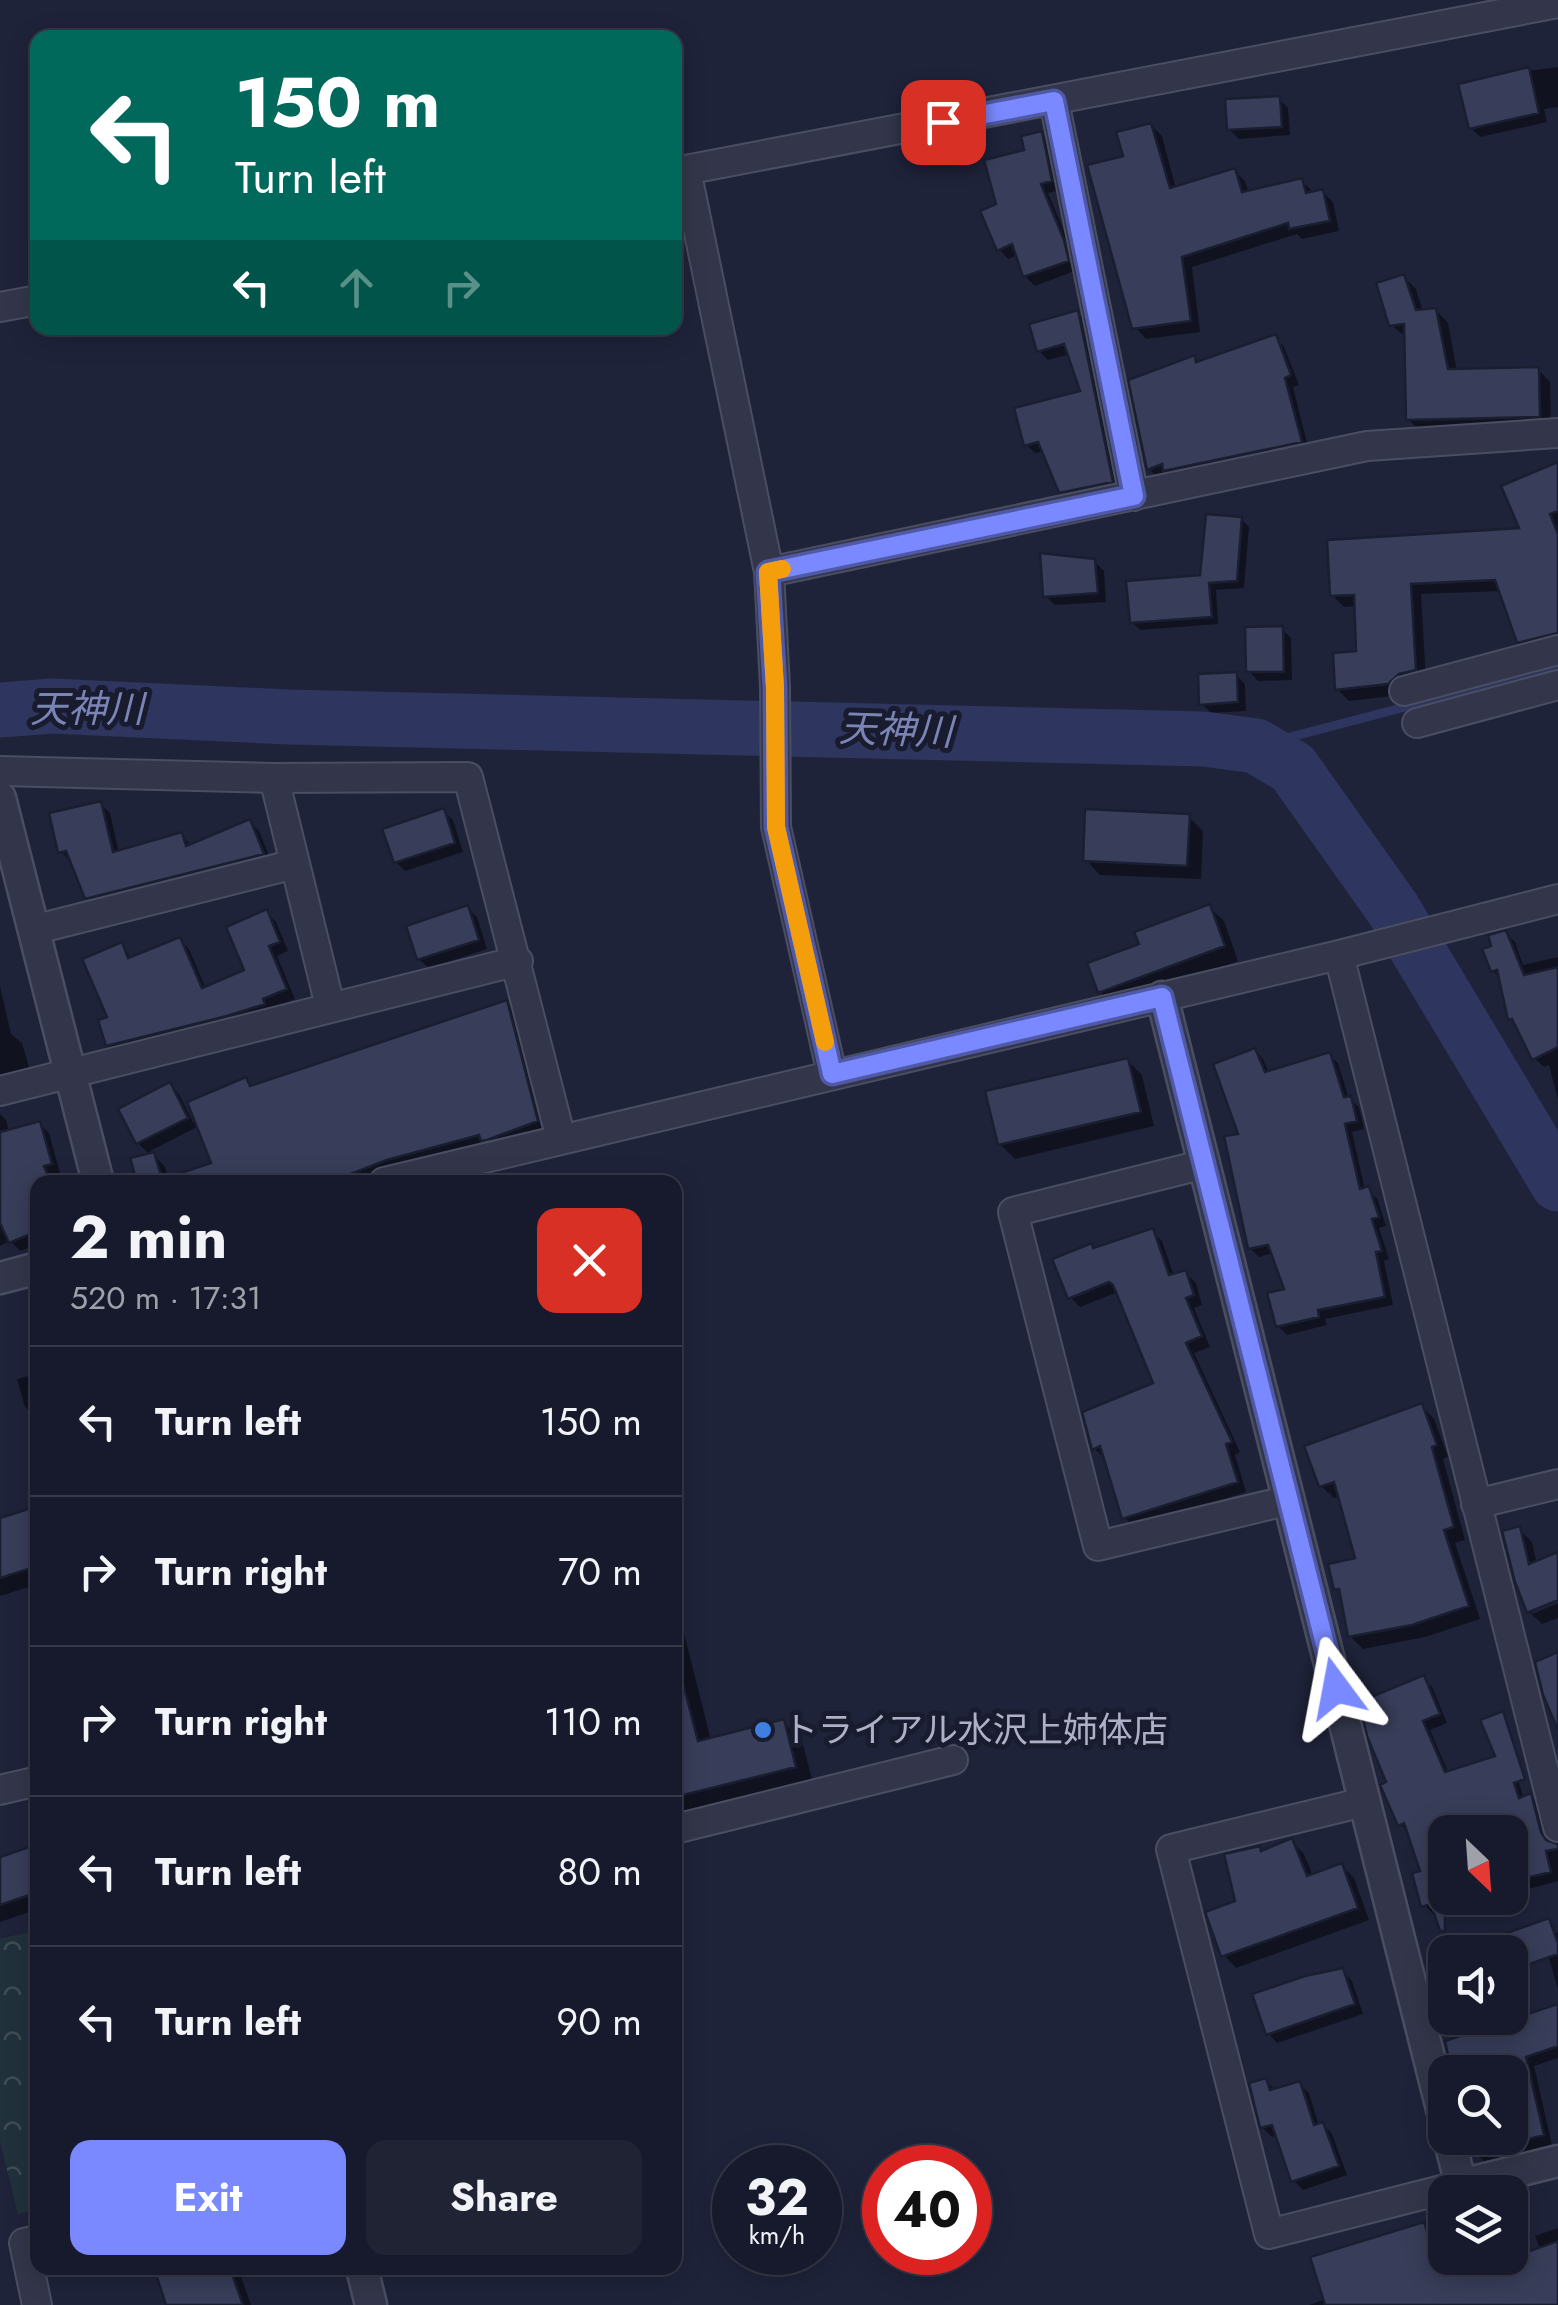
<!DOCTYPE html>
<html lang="en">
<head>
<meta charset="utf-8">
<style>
  :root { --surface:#171a2c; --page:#202334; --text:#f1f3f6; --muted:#9ea1a9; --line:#363848; --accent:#7a89ff }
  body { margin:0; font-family:Jost,"Noto Sans JP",sans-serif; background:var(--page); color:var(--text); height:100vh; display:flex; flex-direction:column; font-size:38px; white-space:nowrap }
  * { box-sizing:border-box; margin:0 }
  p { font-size:32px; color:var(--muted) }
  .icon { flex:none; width:55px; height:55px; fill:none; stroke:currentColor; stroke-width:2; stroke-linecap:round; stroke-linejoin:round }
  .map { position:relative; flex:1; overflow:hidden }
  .panel { position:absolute; left:30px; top:1175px; width:652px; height:1100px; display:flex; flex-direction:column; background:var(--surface); border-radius:20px; box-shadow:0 5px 25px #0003,0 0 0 2px var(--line) }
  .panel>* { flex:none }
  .hud { position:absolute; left:30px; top:30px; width:652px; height:305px; border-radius:20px; box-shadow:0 5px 25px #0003,0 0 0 2px var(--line); background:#00695c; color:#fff; overflow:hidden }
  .needle { width:65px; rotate:155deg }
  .fabs { position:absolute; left:1428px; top:1815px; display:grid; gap:20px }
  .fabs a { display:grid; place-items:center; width:100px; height:100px; border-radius:20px; background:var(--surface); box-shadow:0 5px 25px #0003,0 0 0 2px var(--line); font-size:50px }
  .speed { position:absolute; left:712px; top:2145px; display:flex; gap:20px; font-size:50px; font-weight:700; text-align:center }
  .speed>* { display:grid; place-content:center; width:130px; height:130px; border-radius:50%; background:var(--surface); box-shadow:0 5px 25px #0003,0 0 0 2px var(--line); line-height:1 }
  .speed small { font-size:25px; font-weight:400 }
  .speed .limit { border:15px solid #d22; background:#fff; color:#111 }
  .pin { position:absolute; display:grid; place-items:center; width:85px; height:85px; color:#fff; margin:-42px; border-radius:20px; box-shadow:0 5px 15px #0006 }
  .me { position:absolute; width:110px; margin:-55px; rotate:347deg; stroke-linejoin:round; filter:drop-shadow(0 0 8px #0008) }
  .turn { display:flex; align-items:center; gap:35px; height:210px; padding:0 40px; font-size:45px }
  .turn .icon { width:130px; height:130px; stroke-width:2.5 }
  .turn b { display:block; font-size:70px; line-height:85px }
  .lanes { display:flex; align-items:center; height:95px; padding:0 40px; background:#0003; justify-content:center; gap:50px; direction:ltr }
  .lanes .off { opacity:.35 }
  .round { display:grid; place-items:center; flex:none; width:105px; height:105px; border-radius:20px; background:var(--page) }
  .summary { display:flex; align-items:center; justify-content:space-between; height:170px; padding:0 40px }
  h1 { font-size:60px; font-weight:700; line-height:75px }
  .action { display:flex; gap:20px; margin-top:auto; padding:20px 40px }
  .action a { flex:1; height:115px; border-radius:20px; background:var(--accent); color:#fff; font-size:40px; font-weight:700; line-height:115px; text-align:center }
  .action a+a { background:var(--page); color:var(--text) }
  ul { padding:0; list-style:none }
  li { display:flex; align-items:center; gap:30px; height:150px; padding:0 40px; border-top:2px solid var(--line) }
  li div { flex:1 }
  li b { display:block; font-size:38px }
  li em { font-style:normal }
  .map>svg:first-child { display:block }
</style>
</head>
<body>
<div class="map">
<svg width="1558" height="2305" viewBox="0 0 1558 2305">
  <defs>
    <pattern id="park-crowns" width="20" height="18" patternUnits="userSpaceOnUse" patternTransform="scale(2.5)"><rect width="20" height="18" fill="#21313b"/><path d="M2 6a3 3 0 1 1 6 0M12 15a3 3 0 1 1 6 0" fill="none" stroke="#3f4c56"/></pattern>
  </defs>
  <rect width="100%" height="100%" fill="#1f233a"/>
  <path fill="url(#park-crowns)" d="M37,1930v280l-19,4 -18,-73v-202z"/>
  <path fill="#0007" fill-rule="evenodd" d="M1558,67v40l-14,2 3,13 -67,15 -9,-9 49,-56z
    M1279,99l9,9 2,27 -51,4 -10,-10z
    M1151,125l11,11 14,53 58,-19 11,11 4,12 53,-12 12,12 8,-2 11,11 6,29 -37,8 -5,-5 -105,33 8,65 -54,7 -11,-12 -9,-170z
    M1041,133l10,10 9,47 -12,3 25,59 4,18 -42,16 -10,-10 -7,-21 -10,4 -9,-10v-43l28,-54z
    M1404,277l12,12 7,23 13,-2 12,13 9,48 81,-2 12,13 1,46 -130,4 -13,-13 -2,-82 -15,-12z
    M1078,313l9,9 34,168 -50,11 -9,-9 -17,-41 -10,2 -9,-9 57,-51 -13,-39 -22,6 -9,-9z
    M1275,337l9,10 15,38 -6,2 16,64 -134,28 -6,-6 -11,5 -9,-9 45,-111 6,5z
    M1558,465v181l-28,7 -11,-11 -17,-51 -81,3 5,87 -26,14 -51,6 -12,-12 22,-35 -2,-48 -13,1 -12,-12 190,-65z
    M1241,519l8,8 -5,61 -28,2 2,34 -78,6 -8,-8 71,-45z
    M1094,561l10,10 2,31 -51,3 -10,-9z
    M1282,629l9,9 1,42 -34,1 -9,-10z
    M1236,675l9,9 1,27 -35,2 -9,-9z
    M100,804l10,9 9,40 62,-18 11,11 58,-24 9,9 13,32 -175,44 -9,-10 -18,-36 -9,-10z
    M443,811l10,9 10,32 -58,19 -9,-9z
    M1188,816l15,15 -2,48 -101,-4 -14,-15z
    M1209,907l15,14 14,40 -123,45 -15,-14 42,-46z
    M467,908l10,9 10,32 -58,19 -10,-9z
    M266,912l10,10 12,29 -11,5 18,43 -24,10 2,4 -156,42 -9,-10 13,-100 11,14 48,-19 9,9 17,40 42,-18z
    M1505,933l10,9 8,23 35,-8v143l-9,-35 -5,2 -10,-9 -16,-32 -7,-7 -10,-40 -8,-8 1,-24z
    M0,986l11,48 11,9 9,31 -31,9z
    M507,1003l12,12 30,118 -177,49h-232l-7,-22 17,-5 -12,-12 32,-58 9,9 14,28 52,-42 8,8zM199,1126l15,38 -45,16 -4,-13 -15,-16z
    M1255,1050l8,9 6,14 60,-18 9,8 11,36 10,8 5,22 -12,3 13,58 12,8 9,28 -7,2 10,31 -5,2 9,44 -68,14 2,6 -40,10 -9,-9 9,-35 -14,-38 -14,4 -9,-9 -9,-112z
    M1127,1060l15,15 12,51 -139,33 -15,-15z
    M0,1114l6,6 3,12 31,-8 9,9 11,40 -9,2 3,7h-16v62l-18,7 -10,-10 -10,5z
    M1152,1231l10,10 12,35 12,-3 10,10 6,22 -8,3 16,39 -16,6 46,99 -5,3 11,37 -111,36 -11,-11 -20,-59 -10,-10 62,-63 -38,-93 -38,15 -10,-10 21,-51 4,4z
    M38,1373v46l-13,-12 -8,-28z
    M1422,1406l12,13 14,38 -5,2 22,81 -10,3 25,76 -55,18 -62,12 -13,-13 -7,-41 -6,-6 21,-29 -18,-64 -6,2 -13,-12z
    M38,1509v75l-38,12v-75z
    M1519,1529l13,13 5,22 21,-9v42l-26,11v6l26,-11v15l-16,6 -13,-12z
    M675,1598l36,142 72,-18 19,19 12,45 -139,35z
    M1423,1678l9,9 15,36 -17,7 19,44 65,-5 10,29 7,-2 9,9 11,38 7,3v35l-48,13v-62h-65v66h51l-63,16 -9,-9 -1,-33 -12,-38 -11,-10 -11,-40z
    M1291,1841l13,13 9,22 29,-10 12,12 15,42 -133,48 -12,-13 14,-52 21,-54 4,4z
    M38,1847v62l-38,13v-63z
    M1558,1932v57l-15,-51z
    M1342,1971l10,10 11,33 -86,29 -9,-10z
    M1558,2007v51l-24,8 18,79 -68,16 -10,-10 -3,-13h39v-66h-55l-7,-30z
    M1266,2081l10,10 23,-7 10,9 10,33 4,-2 9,10 15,41 -44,15 -9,-9 -16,-46 -6,2 -10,-10z
    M1423,2224l12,12 12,39 93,-26 -5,-13 23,-8v77h-249l17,-6z
    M156,2268h82l13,37h-83z"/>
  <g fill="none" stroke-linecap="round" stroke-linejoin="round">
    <path stroke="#2e355e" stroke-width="9" d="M1256,746l302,-79"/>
    <path stroke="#2e355e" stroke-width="55" d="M0,710l52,-4 237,11 915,22 52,7 37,22 100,141 165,275"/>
  </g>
  <path fill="#383d59" stroke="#1a1e31" stroke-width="2.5" d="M1529,67l10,46 -70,16 -11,-45z
    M1280,96l2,31 -55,3 -2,-31z
    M1151,123l19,65 65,-20 7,24 60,-14 4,15 17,-4 7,32 -41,8 -1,-6 -106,34 9,64 -59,8 -45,-164 36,-9 -7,-24z
    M1042,131l10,50 -11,3 23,56 5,21 -46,16 -11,-33 -15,7 -17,-40 16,-7 -12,-44 40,-10 -3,-14z
    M1404,274l12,36 20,-2 12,61 91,-2 1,50 -134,3 -2,-96 -15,2 -13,-43z
    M1078,310l35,172 -54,11 -21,-51 -14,4 -10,-38 66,-17 -16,-47 -27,8 -8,-28z
    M1276,334l15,41 -6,3 17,64 -139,29 -1,-7 -15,6 -19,-90 67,-25 1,7z
    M1558,462v49l-8,3 8,20v99l-41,10 -22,-63 -84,4 5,86 -17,4 -11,10 -53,6 -2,-37 23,-2 -2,-56 -24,1 -3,-56 192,-12 -18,-42z
    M1206,514l36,3 -5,64 -28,2 3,34 -82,6 -4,-42 74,-6z
    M1040,553l55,6 3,34 -55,4z
    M1283,626l1,46h-38l-1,-45z
    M1237,672l1,30 -39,3 -1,-31z
    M101,801l12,51 69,-20 4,14 64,-27 14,35 -179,45 -19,-48 -8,2 -9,-40z
    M444,808l11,35 -61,20 -12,-34z
    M1085,809l105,5 -3,52 -104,-5z
    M1210,904l15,42 -127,47 -11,-30 52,-19 -5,-12z
    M468,905l11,35 -62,20 -11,-34z
    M267,909l13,33 -11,4 18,43 -24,10 2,5 -38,12 -121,30 -8,-26 9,-3 -25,-58 40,-17 6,16 52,-21 22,51 42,-18 -18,-43z
    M1506,930l18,45 34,-8v80l-26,13 -20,-41 -4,1 -11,-50 -6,2 -9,-23 9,-3 -3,-11z
    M507,1000l31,121 -51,19 -6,1 -2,-6 -92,25 -57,22h-163l-1,-4 45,-15 -24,-61 59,-25 4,9z
    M1255,1048l10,24 65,-20 14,45 7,-1 6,25 -12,3 15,65 9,-3 10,31 -7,2 10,32 -6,1 9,45 -67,13 1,7 -43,10 -9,-34 17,-4 -16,-44 -20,4 -24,-113 14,-2 -25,-70z
    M1128,1058l13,54 -143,33 -13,-54z
    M170,1082l18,36 -52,26 -18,-35z
    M40,1121l12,43 -8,2 7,16h-13v49l-29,12 -9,-20v-91z
    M154,1152l9,30h-26l-7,-24z
    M1153,1228l16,47 17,-5 8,25 -8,3 16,38 -16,7 46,99 -6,2 12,38 -116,37 -22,-73 -8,4 -10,-38 71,-29 -40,-98 -4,-3 -41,17 -16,-40 40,-16 1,5z
    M1422,1403l15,42 -5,2 22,80 -10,3 25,76 -57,19 -64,12 -9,-48 -5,1 -6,-26 27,-6 -21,-76 -15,5 -15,-41z
    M38,1506v60l-38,12v-60z
    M1520,1526l9,38 29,-12v48l-31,13 -12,-31 -13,-51z
    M1558,1652v78l-15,-35 -8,-33z
    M1424,1675l16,39 -17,7 22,51 50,-16 -15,-36 23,-9 22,68 -11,4 5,15 12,-5 10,39 5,8 12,4v5l-12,2 5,21 -41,10v-50h-65v99h-5l-9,-27 -10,3 -9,-34 8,-2 -16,-48 -6,3 -18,-41 6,-3 -19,-46 -8,-34z
    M684,1687l14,54 86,-22 12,48 -121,30v-109z
    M1292,1838l15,38 35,-13 16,45 -137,49 -16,-45 30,-11 -11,-47 36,-8 1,5z
    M38,1844v48l-38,13v-48z
    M1549,1918l9,25v11l-48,17v-19h-47l-1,-3z
    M1343,1968l12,36 -89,31 -14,-41 53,-18z
    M1558,2004v42l-32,11 18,78 -34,9v-85l-58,13 -7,-31z
    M1266,2078l4,12 30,-9 14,44 9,-3 16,44 -48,16 -19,-57 -12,3 -11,-45z
    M1424,2222l16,52 70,-16 48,-17v64h-233l-15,-48z
    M154,2268h76l13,37h-77z"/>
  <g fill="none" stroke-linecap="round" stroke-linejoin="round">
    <g stroke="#4a4e62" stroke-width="32">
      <path id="minor" d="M1054,101l80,395
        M686,170l83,402 6,115 1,140 56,247
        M675,172l883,-169
        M0,307l38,-7
        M769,572l598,-126 191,-13
        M1404,691l154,-41
        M1417,723l141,-38
        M0,771l274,7 194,-1 93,362
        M274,778l56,228
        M33,930l262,-66
        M1339,955l219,872
        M0,1091l518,-130
        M1205,1164l-192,48 85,334 192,-46
        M384,1182l955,-227 219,-56
        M1476,1504l82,-20
        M0,1790l38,-9
        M1364,1802l-193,47 98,385 192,-49
        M675,1829l278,-69
        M37,2305l-13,-62 14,-3"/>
    </g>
    <g stroke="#4a4e62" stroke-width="35">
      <path id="tertiary" d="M0,798l98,384
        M1162,997l283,1124
        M0,1278l38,-10
        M1449,2138l12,47 97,-24
        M362,2268l9,37"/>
    </g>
    <use href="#minor" stroke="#33364a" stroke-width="28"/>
    <use href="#tertiary" stroke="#33364a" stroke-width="30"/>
  </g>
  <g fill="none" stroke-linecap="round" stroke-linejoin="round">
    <g stroke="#4f59a6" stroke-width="25">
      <path id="route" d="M943,122l111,-21 80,395 -366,76 7,116 1,139 56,247 330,-77 174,691"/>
    </g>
    <use href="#route" stroke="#7a89ff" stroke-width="18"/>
    <path stroke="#f59e0b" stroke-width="18" d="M782,569l-14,3 7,116 1,139 49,215"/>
  </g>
  <circle fill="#3f7fe0" stroke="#191c2f" stroke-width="4" cx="763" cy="1730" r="10"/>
  <g text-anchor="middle" stroke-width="10" stroke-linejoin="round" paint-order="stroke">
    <g font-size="35" fill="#adb0c7" stroke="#191c2f" text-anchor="start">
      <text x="783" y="1742">トライアル水沢上姉体店</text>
    </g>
    <g font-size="38" font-style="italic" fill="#7b84b6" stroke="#191c2f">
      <text x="87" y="722">天神川</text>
      <text transform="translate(896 730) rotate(2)" y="13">天神川</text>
    </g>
  </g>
</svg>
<div class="fabs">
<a><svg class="needle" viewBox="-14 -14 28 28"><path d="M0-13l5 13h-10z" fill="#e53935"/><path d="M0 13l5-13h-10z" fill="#9ea1a9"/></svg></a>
<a><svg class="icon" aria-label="sound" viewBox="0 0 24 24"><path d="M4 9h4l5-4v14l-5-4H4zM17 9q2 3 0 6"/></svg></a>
<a><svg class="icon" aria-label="search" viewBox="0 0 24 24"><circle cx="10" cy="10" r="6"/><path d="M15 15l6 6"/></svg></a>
<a><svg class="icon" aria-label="layers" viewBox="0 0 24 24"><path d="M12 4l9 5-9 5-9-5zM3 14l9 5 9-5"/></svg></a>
</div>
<div class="speed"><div>32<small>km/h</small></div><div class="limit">40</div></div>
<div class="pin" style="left:943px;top:122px;background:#d93025"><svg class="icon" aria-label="arrive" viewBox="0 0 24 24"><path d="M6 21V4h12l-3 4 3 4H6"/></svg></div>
<svg class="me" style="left:1336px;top:1688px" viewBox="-20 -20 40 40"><path d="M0-17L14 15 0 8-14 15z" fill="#7a89ff" stroke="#fff" stroke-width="4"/></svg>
<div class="hud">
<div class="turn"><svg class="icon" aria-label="left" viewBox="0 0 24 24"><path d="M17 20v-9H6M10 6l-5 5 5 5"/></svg><div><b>150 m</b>Turn left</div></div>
<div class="lanes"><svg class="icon" aria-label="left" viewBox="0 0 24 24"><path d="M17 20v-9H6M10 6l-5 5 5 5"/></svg><svg class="icon off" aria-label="ahead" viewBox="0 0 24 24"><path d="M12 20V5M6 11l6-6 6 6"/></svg><svg class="icon off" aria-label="right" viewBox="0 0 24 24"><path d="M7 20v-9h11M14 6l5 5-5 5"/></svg></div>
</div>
<section class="panel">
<div class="summary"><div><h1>2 min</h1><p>520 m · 17:31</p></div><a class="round" style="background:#d93025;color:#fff"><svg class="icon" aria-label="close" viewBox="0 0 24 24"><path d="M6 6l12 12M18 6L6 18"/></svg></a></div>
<ul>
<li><svg class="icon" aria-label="left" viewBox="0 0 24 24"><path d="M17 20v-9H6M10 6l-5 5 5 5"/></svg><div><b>Turn left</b></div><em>150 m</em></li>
<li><svg class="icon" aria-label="right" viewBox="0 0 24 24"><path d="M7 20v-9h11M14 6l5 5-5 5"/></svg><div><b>Turn right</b></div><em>70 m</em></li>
<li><svg class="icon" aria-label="right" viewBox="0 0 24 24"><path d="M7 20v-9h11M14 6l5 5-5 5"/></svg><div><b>Turn right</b></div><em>110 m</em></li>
<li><svg class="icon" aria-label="left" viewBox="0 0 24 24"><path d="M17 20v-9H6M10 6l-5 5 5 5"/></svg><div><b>Turn left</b></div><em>80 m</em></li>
<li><svg class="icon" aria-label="left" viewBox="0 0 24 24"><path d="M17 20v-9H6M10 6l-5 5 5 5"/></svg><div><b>Turn left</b></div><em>90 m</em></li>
</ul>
<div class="action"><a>Exit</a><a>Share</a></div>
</section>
</div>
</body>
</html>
